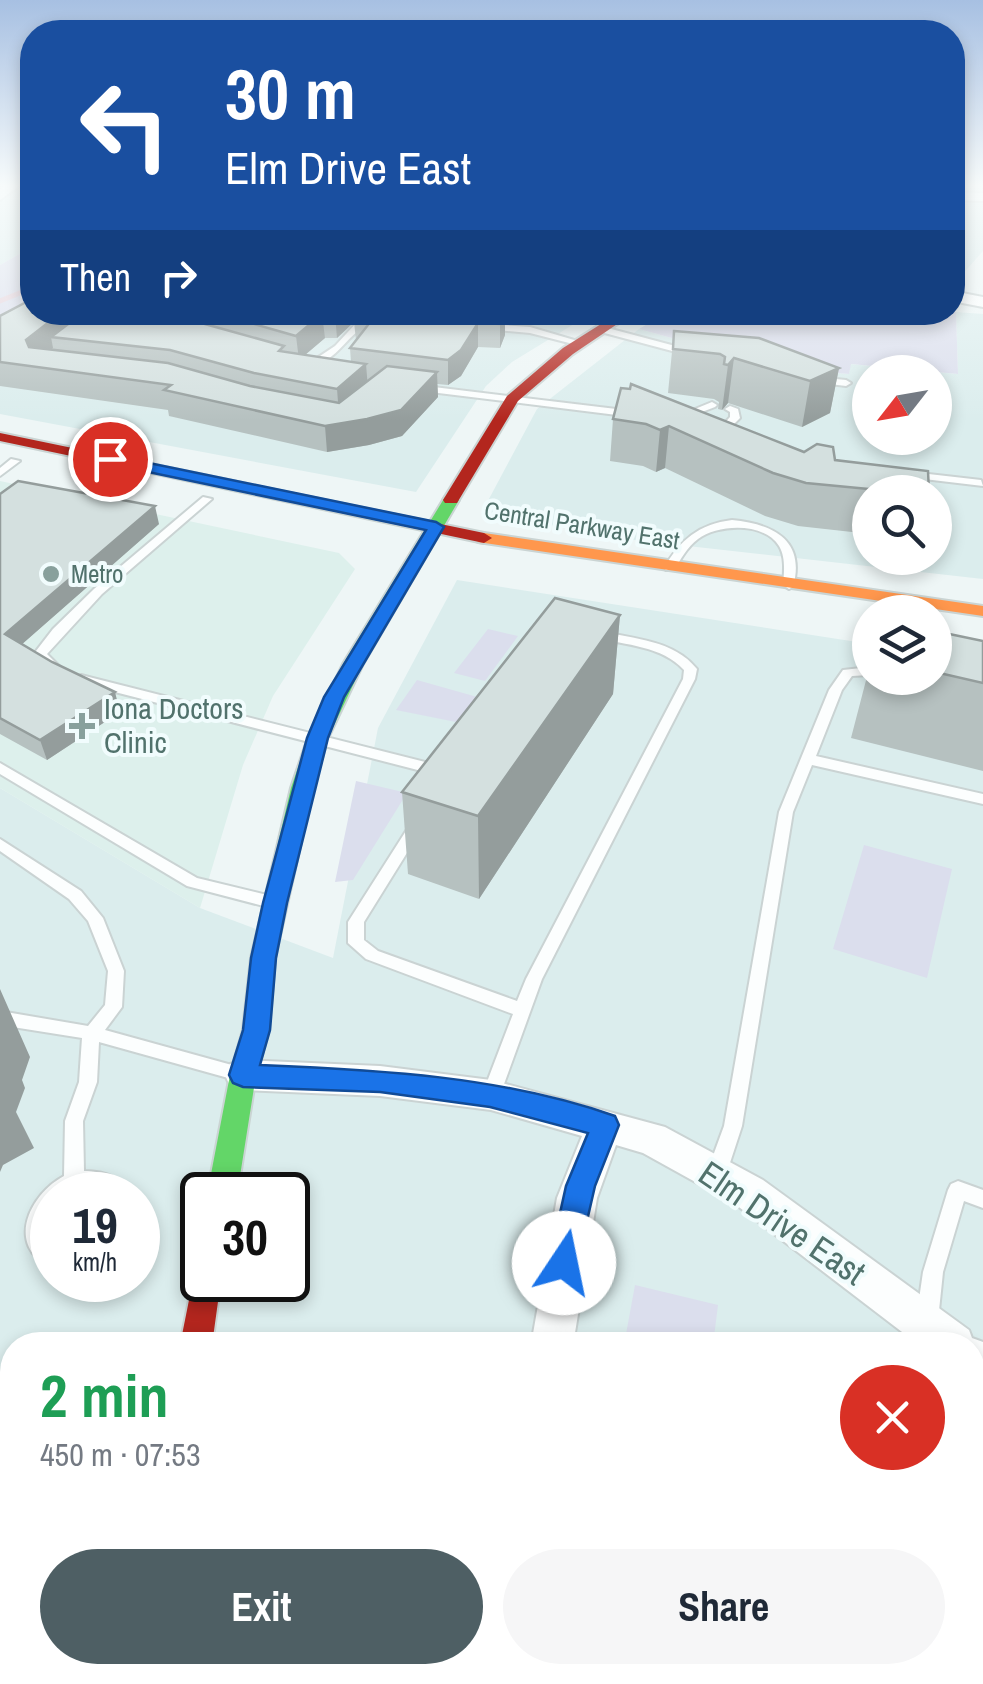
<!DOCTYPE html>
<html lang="en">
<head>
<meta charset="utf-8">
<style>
  :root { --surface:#fff; --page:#f6f6f7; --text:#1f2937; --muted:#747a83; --accent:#4e5f64 }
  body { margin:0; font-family:"Archivo Narrow",sans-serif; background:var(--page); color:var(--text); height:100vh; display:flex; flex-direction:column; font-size:38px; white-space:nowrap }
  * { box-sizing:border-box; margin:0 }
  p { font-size:32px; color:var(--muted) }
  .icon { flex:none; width:55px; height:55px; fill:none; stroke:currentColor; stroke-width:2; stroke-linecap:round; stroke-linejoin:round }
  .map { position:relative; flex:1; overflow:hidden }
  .sheet { position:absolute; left:0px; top:1332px; width:985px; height:352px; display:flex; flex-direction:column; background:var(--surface); border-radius:40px 40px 0 0; box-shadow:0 5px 15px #0003 }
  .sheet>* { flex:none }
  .guide { position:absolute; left:20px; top:20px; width:945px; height:305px; border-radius:40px; box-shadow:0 5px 15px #0003; background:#1a4fa0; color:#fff; overflow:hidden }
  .needle { width:65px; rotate:239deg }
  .controls { position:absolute; left:852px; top:355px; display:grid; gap:20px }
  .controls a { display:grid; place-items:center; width:100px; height:100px; border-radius:50%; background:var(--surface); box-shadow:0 5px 15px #0003; font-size:50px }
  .speed { position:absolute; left:30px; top:1172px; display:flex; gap:20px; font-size:50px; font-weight:700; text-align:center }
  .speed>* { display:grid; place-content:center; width:130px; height:130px; border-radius:50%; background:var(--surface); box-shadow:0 5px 15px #0003; line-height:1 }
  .speed small { font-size:25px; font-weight:400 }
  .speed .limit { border:5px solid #111; border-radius:15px; background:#fff; color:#111 }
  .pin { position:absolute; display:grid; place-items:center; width:85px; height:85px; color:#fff; margin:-42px; border:5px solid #fff; border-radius:50%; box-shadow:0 2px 10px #0007 }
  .me { position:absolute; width:110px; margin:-55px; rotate:11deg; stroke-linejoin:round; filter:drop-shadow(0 0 8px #0008) }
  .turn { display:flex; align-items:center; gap:35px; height:210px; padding:0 40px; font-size:45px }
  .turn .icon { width:130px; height:130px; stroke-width:2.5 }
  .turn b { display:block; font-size:70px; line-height:85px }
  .then { display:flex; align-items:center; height:95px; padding:0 40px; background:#0003; gap:20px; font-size:38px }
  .round { display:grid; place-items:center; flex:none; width:105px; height:105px; border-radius:52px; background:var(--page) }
  .headline { display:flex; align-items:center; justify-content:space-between; height:170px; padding:0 40px }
  h1 { font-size:60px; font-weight:700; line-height:75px; color:#1e9e55 }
  .cta { display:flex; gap:20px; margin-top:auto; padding:20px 40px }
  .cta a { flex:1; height:115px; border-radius:60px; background:var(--accent); color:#fff; font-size:40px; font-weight:700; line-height:115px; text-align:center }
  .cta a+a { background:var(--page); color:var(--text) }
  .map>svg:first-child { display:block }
</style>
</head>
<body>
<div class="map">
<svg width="983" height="1684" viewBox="0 0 983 1684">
  <rect width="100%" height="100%" fill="#eef6f6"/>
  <path fill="#dbeded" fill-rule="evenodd" d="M0,185h32v62l-32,18z
    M953,185h30v66l-30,34z
    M956,312l27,2v265l-358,-40 -143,-27 55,-103 102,-80 141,39 69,6 1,-10 108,10zM870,372h65v66h-65zM870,492h65v66h-65z
    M35,313h557l-80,49 -26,24 -70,106 -416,-78v-79z
    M457,580l413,64v34h65l48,-16v1022h-983v-896l200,120 133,50 45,-230zM52,1195h86v85h-86zM202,1195h86v85h-86zM12,1345h960v327h-960z"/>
  <path fill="#ddf0ec" d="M0,481l339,72 16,16 -82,127 -30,69 -43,143 -200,-120z"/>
  <path fill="#dbdeed" d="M32,247v65l-32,22v-69z
    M953,311l3,1 2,62 -107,-10 -2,10 -69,-6 -141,-39 27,-16z
    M488,629l30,7 -33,45 -31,-8z
    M417,680l78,22 -19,24 -80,-16z
    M356,781l51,12 -54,87 -18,2z
    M864,845l88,24 -25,109 -94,-29z
    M635,1285l83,20 -5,40h-89z"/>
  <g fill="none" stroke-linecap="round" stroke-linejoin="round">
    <path stroke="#e6d1da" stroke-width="5" d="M0,301l32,-13"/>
    <g stroke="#cad3d3" stroke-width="4">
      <path id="lane" d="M178,312l34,2 -7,18 4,10h-6l-6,-10 7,-14z
        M370,318l3,1v4c-23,5 -35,40 -65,45v-4l27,-18 24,-26z
        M488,324l42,3 51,15 -4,3 -47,-12 -45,-4v-4z
        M600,326l94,25 1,2 -4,3 -94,-25v-4z
        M816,377l30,3 5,3 -5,3 -33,-4v-4z
        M417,385l216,26 5,3 -5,3 -219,-27v-4z
        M712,402l5,3 -2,2 -34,13 -8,-2z
        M730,406l8,3 2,9 -12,12h-6l-2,-2 10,-11v-5l-5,-3z
        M11,459l9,2 -20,15v-8z
        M911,472l70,8 2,6 -76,-9v-4z
        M203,497l9,2 -110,95 -55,60 15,15 -1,3h-10l-15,-15v-6l17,-22 41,-40z
        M732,520c41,4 74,20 61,67l-4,2 -6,-4c1,-12 3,-28 -4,-39 -15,-24 -61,-22 -81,-7 -11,8 -17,20 -24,31h-8l-2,-2c16,-28 35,-44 68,-48z
        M600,631c34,8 74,9 97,38l-2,10 -153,300 -42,116 -3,5 -6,3 -6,-3 -3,-5 31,-81 -147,-55 -18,-16v-21l63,-99h10l2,4 -59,95v18l14,11 139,50 9,-22 157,-300 1,-9c-22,-24 -58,-25 -88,-32l-2,-3z
        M870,667v8l-18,1 -10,14 -26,66 167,38v10l-171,-39 -19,47 -51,314 -16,49 -3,6 -7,3 -7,-3 -3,-6 18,-49 55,-314 50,-122 14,-20z
        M81,675l360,91 7,5 -7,5 -365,-94 -1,-3z
        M0,763l197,115 74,18 6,2 2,4 -2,4 -6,2 -84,-22 -187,-112z
        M0,839l81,52 22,27 21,53 -2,36 -17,23 134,37 6,2 3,5 -3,5 -6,2 -140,-39 -2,40 -14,39 1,50c19,0 38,6 48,24h-25l-7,-5 -14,-3 -19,8h-15c0,18 -13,33 0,49v24c-48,-22 -22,-74 12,-92l1,-55 14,-39 3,-44 -82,-13v-14l88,15 17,-21 3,-34 -20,-50 -19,-22 -69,-48z
        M958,1181l25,9v18l-19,-7 -21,71 -5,48 -4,7 -7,3 -7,-3 -4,-7 7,-48 25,-82 3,-6z
        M487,1672h26l-4,12h-26z"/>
    </g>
    <g stroke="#cad3d3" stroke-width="4">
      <path id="street" d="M5,185h15l-20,15v-11z
        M952,192l31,1v8l-31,-1z
        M952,291l31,6v10l-31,-6z
        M243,1060l137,6 111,14 174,47 98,53 206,150 3,8 11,4v47l-11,-5v-39h-53l-184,-141 -92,-51 -27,-8 -19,53 -24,147h-42l26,-147 25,-62 -91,-26 -111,-14 -137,-6 -13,-4 -5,-11 5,-11z
        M522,1672h56l5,12h-57z"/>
    </g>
    <g stroke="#cad4d3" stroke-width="4">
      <path id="fast" d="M445,497l14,3 -96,164 -35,74 -15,50 -38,170 -6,72 -13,45 -19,120h-30l23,-120 13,-45 8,-72 40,-170 17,-50 35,-74z"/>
    </g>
    <g stroke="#cad4d3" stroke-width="4">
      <path id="slow" d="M484,533l499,73v10l-505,-74 -2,-4z
        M104,1672h38l-3,12h-38z"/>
    </g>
    <g stroke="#cad4d3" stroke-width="4">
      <path id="jam" d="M620,312h15l-62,42 -55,47 -61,102h-12l-2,-3 64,-104 56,-48z
        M0,433l484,100 8,5 -8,5 -484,-102z
        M202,1267v13h19l-9,65h-32l15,-75z"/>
    </g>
    <use href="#lane" fill="#fcfefe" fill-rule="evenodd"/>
    <use href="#street" fill="#fcfefe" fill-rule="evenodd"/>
    <use href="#fast" fill="#63d668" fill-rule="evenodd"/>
    <use href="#slow" fill="#ff974d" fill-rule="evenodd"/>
    <use href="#jam" fill="#b3261e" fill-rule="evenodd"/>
  </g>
  <path fill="#b6c1c0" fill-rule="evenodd" d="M32,312h166l1,8 10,6 -2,-14h307l-4,10h-5v13l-5,13 -22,-1 -17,29 -13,9 -11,-1 1,13 -36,39 -33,9 -42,7 -158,-36 -1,-6 -168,-24v-70zM354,322l2,18h1l-7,8 1,14 -46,-7 20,-17h12z
    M674,331l165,37 -9,45 -28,14 -74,-24 -6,7 -4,-1 1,-7 -5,-3 -46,-6z
    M621,388l183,64 31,8 94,32h-59v42l-72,-8 -33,-10 -100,-48 -9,4 -13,-6 -33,-5 3,-42z
    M0,494l159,30 -137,120 98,68 -73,48 -47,-26z
    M620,615l-7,79 -134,205 -71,-25 -6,-82z
    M935,631l48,10v130l-132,-33 19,-73v13h65z
    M935,1672h37l11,12h-48z"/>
  <path fill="#949d9c" d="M62,312h36l-47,25 2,11 -21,16 -6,-24z
    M337,312h25l-8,3v7l-17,16 -2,-24z
    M505,312v23l-5,13v-24z
    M322,314l3,24 -26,22 -3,-24z
    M478,323v24l-17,29 -13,9v-25z
    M734,358l-6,45 -6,7 6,-45z
    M366,364l2,25 -29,26 -2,-26z
    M839,368l-9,45 -28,14 8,-46z
    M437,372l1,25 -36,39 -33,9 -42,7 -2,-26z
    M669,426l-4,42 -9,4 4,-42z
    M155,506l4,18 -147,129 -7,-19z
    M620,615l-7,79 -134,205 -1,-83z
    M115,692l5,20 -73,48 -7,-20z
    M0,989l30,68 -8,23 3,8 -9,24 18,36 -31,17 -3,7z"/>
  <path fill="#d4e0df" stroke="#949d9c" stroke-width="2.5" d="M32,299v13h30l-36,28 3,7 139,16 82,23 89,17 48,-37 50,6 -36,38 -34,9 -42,7 -161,-36 7,-5 -171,-23v-46z
    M84,312h106l15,12 79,22 -5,5 87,13 -29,25 -83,-16 -84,-23 -119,-13z
    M212,312h125l-2,2h-13l-26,22z
    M356,312h148l-4,12 -22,-1 -17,27 -13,10 -98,-12 25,-32 -21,-1z
    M674,331l85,7 80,30 -29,13 -76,-23 -6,7 -4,-1 1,-7 -5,-3 -47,-5z
    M631,384l173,68 13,-8 16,3 2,13 93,11 1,21h-29l-94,-9 -33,-10 -104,-47 -9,4 -14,-6 -33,-5 8,-31 9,1z
    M18,481l137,25 -150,128 47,28 63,30 -75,48 -40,-22v-224z
    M555,598l65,17 -142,201 -76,-24z
    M935,631l48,10v42l-48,-11z
    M972,1633l11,2v49h-42v-12h31z"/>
  <linearGradient id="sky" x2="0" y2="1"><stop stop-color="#a7c0e2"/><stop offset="0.44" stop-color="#f7fbfb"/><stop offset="1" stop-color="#f7fbfb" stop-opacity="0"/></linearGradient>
  <rect width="983" height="421" fill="url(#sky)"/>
  <path fill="#1a73e8" stroke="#114b97" stroke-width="2.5" d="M110,455l326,67 8,5 -100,170 -16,41 -41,165 -11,55 -6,72 -10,35c120,5 241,11 355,51l4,9 -24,61 -20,87 -11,4 -11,-4 -4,-10 17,-77 22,-53 -98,-26 -110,-15 -137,-5 -10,-4 -4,-8 14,-45 8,-72 12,-55 44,-165 17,-41 102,-167 -321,-67v-7z"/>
  <g fill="#88a09c" stroke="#f1fcfd" stroke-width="4">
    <circle cx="51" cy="574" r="10"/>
    <path d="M77 711h10v10h10v10h-10v10h-10v-10h-10v-10h10z"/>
  </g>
  <g text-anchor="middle" stroke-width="8" stroke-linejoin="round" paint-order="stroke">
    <g font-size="25" fill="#51726c" stroke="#f1fcfd">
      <text transform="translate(582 525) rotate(9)" y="9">Central Parkway East</text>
    </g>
    <g font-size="25" fill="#51726c" stroke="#f1fcfd" text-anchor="start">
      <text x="71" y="583">Metro</text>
    </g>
    <g font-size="30" fill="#51726c" stroke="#f1fcfd" text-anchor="start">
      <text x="104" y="719">Iona Doctors<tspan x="104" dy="34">Clinic</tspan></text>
    </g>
    <g font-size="35" fill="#51726c" stroke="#f1fcfd">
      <text transform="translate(782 1223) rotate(34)" y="12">Elm Drive East</text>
    </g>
  </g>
</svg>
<div class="controls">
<a><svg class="needle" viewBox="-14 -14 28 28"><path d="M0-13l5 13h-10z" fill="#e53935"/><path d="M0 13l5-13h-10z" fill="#747a83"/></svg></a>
<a><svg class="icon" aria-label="search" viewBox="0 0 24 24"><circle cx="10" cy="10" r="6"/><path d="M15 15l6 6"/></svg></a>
<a><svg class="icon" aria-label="layers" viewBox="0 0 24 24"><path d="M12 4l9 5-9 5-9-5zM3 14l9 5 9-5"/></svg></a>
</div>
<div class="speed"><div>19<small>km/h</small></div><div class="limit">30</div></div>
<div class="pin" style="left:110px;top:459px;background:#d93025"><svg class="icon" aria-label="arrive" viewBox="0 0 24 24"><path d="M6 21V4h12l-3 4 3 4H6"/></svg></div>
<svg class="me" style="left:564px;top:1263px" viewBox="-20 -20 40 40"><circle r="19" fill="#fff"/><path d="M0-13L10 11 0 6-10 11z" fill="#1a73e8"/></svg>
<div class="guide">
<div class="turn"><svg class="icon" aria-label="left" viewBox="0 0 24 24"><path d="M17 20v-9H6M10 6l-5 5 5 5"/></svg><div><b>30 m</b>Elm Drive East</div></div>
<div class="then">Then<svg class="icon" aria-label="right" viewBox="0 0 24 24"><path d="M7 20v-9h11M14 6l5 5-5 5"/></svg></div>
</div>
<section class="sheet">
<div class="headline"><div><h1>2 min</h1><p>450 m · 07:53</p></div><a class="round" style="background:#d93025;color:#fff"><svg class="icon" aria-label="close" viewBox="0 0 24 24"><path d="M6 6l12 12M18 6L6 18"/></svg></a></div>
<div class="cta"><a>Exit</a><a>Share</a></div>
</section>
</div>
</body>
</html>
